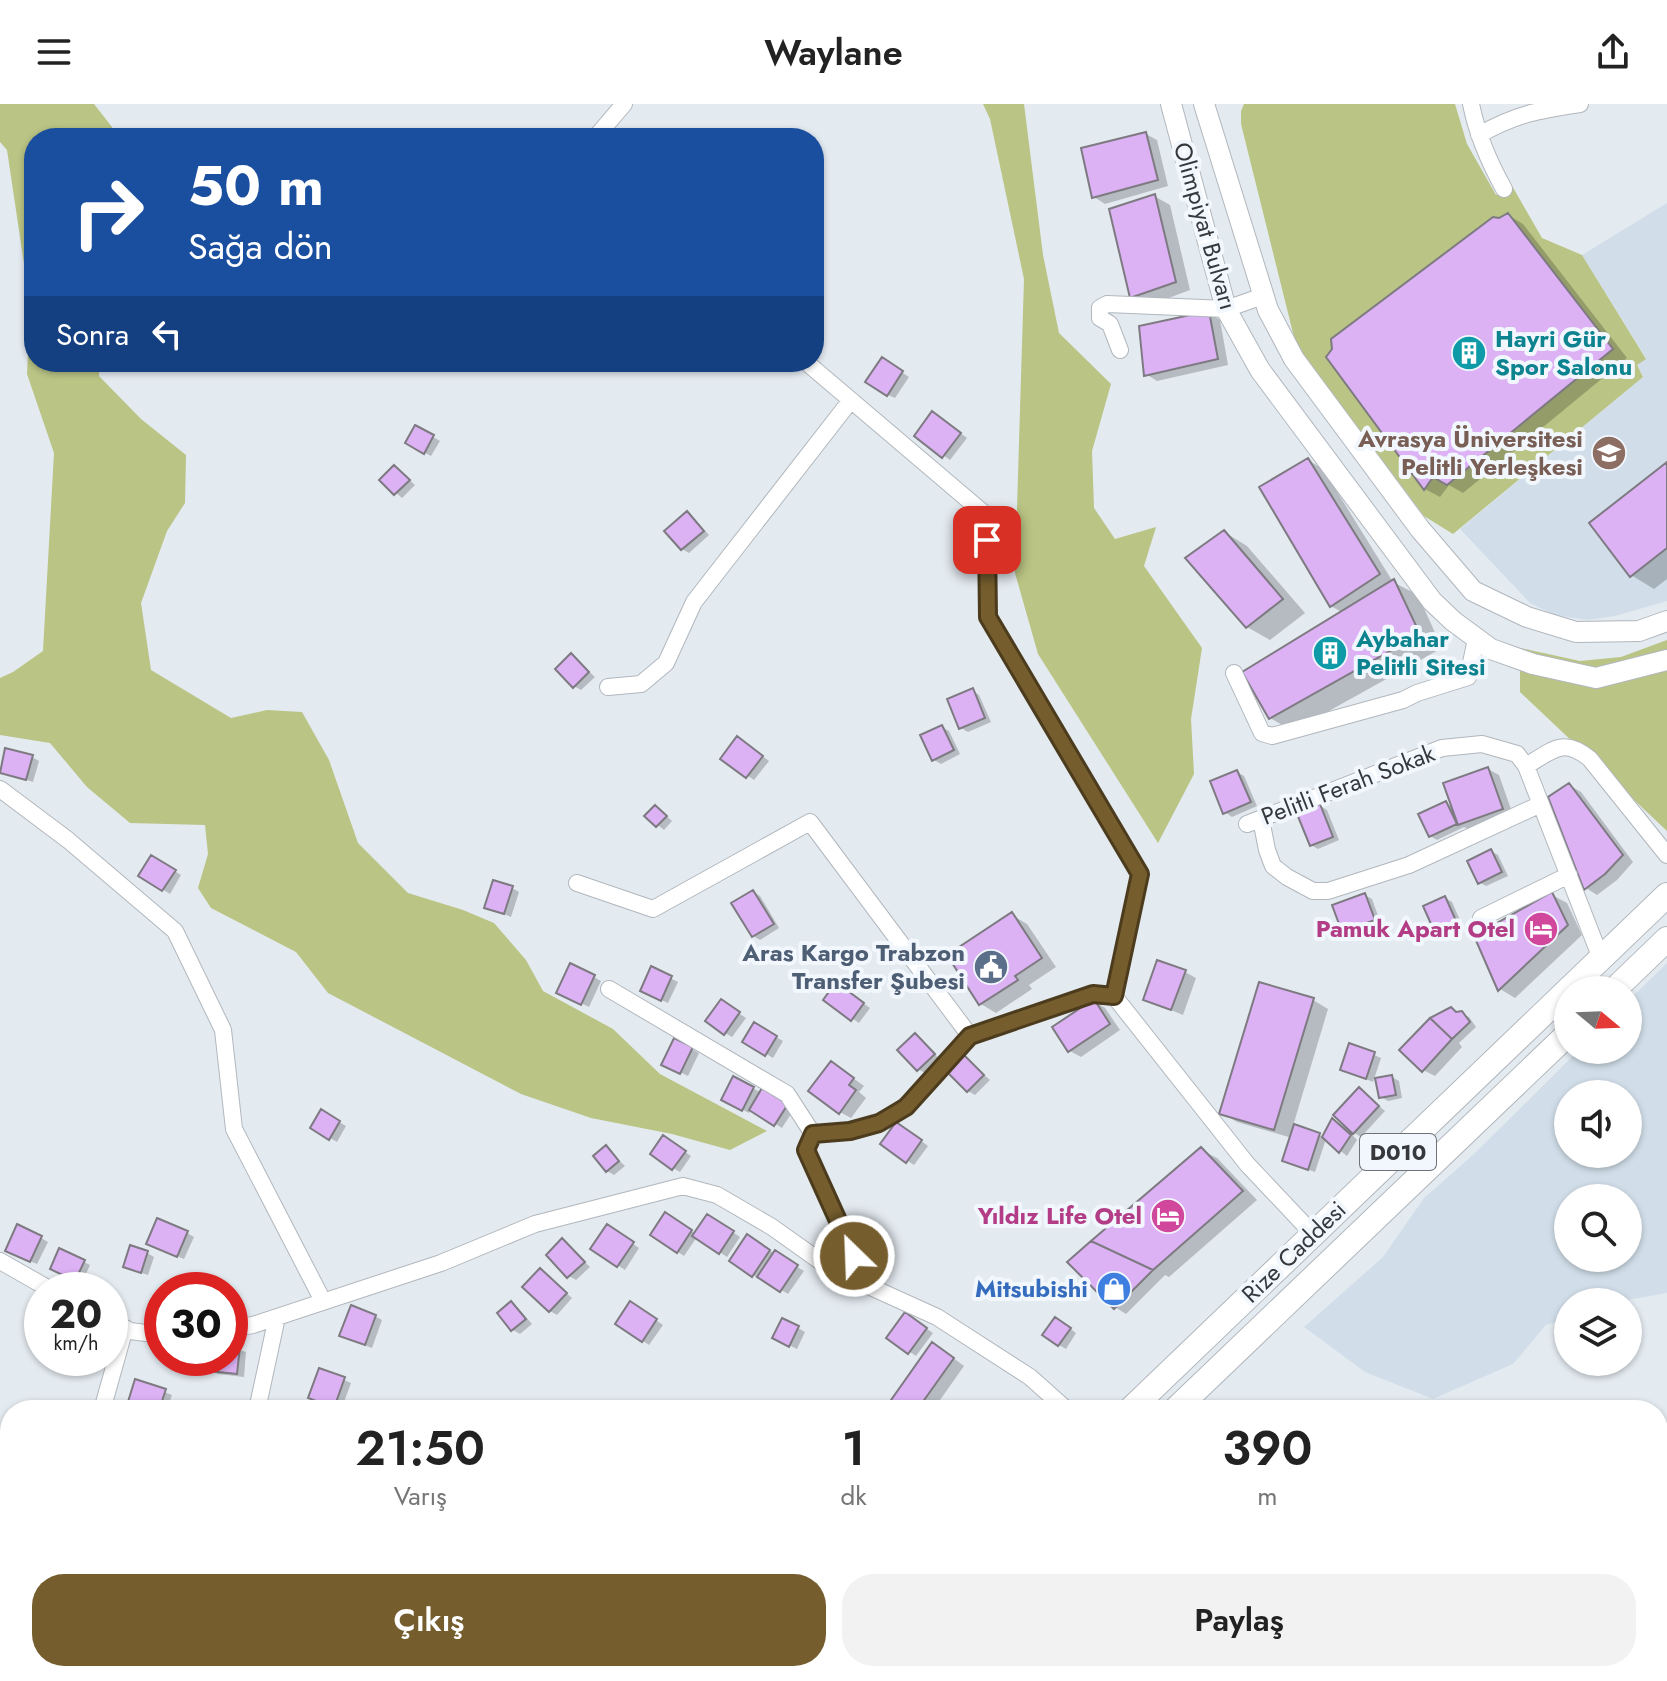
<!DOCTYPE html>
<html lang="tr">
<head>
<meta charset="utf-8">
<style>
  :root { --surface:#fff; --page:#f2f2f2; --text:#222; --muted:#767676; --accent:#755d2d }
  body { margin:0; font-family:Jost,sans-serif; background:var(--page); color:var(--text); height:100vh; display:flex; flex-direction:column; font-size:30px; white-space:nowrap }
  * { box-sizing:border-box; margin:0 }
  p { font-size:26px; color:var(--muted) }
  .icon { flex:none; width:44px; height:44px; fill:none; stroke:currentColor; stroke-width:2; stroke-linecap:round; stroke-linejoin:round }
  .map { position:relative; flex:1; overflow:hidden }
  .details { position:absolute; left:0px; top:1296px; width:1668px; height:282px; display:flex; flex-direction:column; background:var(--surface); border-radius:32px 32px 0 0; box-shadow:0 2px 6px #0004 }
  .details>* { flex:none }
  .guide { position:absolute; left:24px; top:24px; width:800px; height:244px; border-radius:32px; box-shadow:0 2px 6px #0004; background:#1a4fa0; color:#fff; overflow:hidden }
  .needle { width:52px; rotate:109deg }
  .fabs { position:absolute; left:1554px; top:872px; display:grid; gap:16px }
  .fabs a { display:grid; place-items:center; width:88px; height:88px; border-radius:50%; background:var(--surface); box-shadow:0 2px 6px #0004; font-size:40px }
  .speed { position:absolute; left:24px; top:1168px; display:flex; gap:16px; font-size:40px; font-weight:700; text-align:center }
  .speed>* { display:grid; place-content:center; width:104px; height:104px; border-radius:50%; background:var(--surface); box-shadow:0 2px 6px #0004; line-height:1 }
  .speed small { font-size:20px; font-weight:400 }
  .speed .limit { border:12px solid #d22; background:#fff; color:#111 }
  .pin { position:absolute; display:grid; place-items:center; width:68px; height:68px; color:#fff; margin:-34px; border-radius:16px; box-shadow:0 4px 12px #0006 }
  .me { position:absolute; width:88px; margin:-44px; rotate:336deg; stroke-linejoin:round; filter:drop-shadow(0 0 6px #0008) }
  .turn { display:flex; align-items:center; gap:28px; height:168px; padding:0 32px; font-size:36px }
  .turn .icon { width:104px; height:104px; stroke-width:2.5 }
  .turn b { display:block; font-size:56px; line-height:68px }
  .then { display:flex; align-items:center; height:76px; padding:0 32px; background:#0003; gap:16px; font-size:30px }
  .eta { display:flex; justify-content:space-evenly; align-items:center; height:136px; text-align:center }
  .eta b { font-size:48px; font-weight:600; line-height:56px }
  .cta { display:flex; gap:16px; margin-top:auto; padding:16px 32px }
  .cta a { flex:1; height:92px; border-radius:32px; background:var(--accent); color:#fff; font-size:32px; font-weight:600; line-height:92px; text-align:center }
  .cta a+a { background:var(--page); color:var(--text) }
  header { display:flex; justify-content:space-between; align-items:center; height:104px; padding:0 32px; background:var(--surface); font-size:36px; font-weight:600 }
  .map>svg:first-child { display:block }
</style>
</head>
<body>
<header><svg class="icon" aria-label="menu" viewBox="0 0 24 24"><path d="M4 6h16M4 12h16M4 18h16"/></svg>Waylane<svg class="icon" aria-label="share" viewBox="0 0 24 24"><path d="M12 15V3M7 8l5-5 5 5M5 13v7h14v-7"/></svg></header>
<div class="map">
<svg width="1667" height="1577" viewBox="0 0 1667 1577">
  <rect width="100%" height="100%" fill="#e3eaf0"/>
  <path fill="#d1dee9" fill-rule="evenodd" d="M1667,99v398l-52,15 -28,4 -32,-5 -25,-12 -70,-74 183,-152 -6,-12 9,-7 -64,-103z
    M1667,859v330l-51,9h-48v16l-22,7 -33,39 -80,35 -68,-27 -61,-45 79,-70 41,-59 50,-44 105,-104h49v-49zM1568,990h60v60h-60zM1568,1094h60v60h-60z
    M354,1568h467l-10,9h-462z"/>
  <path fill="#bac484" d="M0,0h94l18,23 2,11h-80v224h66l-1,14 42,43 45,36 -1,48 -18,28 -26,72 10,67 80,48 36,-8 35,2 27,48 29,83 50,50 55,17 31,13 32,37 17,31 70,38 47,45 107,57 -37,19 -58,-16 -81,-16 -70,-24 -193,-101 -32,-41 -85,-44 -13,-20 10,-34 -3,-29 -75,-2 -43,-36 -37,-44 -50,-8v-57l13,-6 30,-21 11,-198 -27,-79 3,-70 -23,-154 -7,-8z
    M983,0h41l19,151 16,78 52,51 -19,67 2,57 21,31 41,-12 -12,39 58,82 -11,71 3,55 -36,69 -120,-189 -23,-81 9,-294 -34,-160z
    M1244,0h211l12,40 29,51 15,-11 31,54 40,17 64,104 -9,6 6,12 -190,157 -29,-18 -128,-171 -55,-221v-13z
    M1667,536v191l-147,-139v-44l60,13 41,-4z"/>
  <path fill="#76b4eb" stroke="#638fb6" stroke-width="2" d="M1667,1370v207h-286l8,-9h269v-191z"/>
  <path fill="#0003" d="M1146,30l11,6 11,46 -63,18 -11,-7z
    M1154,92l16,9 20,85 -43,16 -15,-9z
    M1508,111l15,9 104,134 -164,135 -14,-8 -9,12 -15,-8 -97,-132z
    M1209,209l11,7 8,45 -71,16 -11,-7z
    M883,256l26,17 -14,21 -7,-3z
    M468,258h21l-6,9z
    M940,314l27,20 -17,22 -34,-24z
    M416,323l24,14 -9,15 -24,-13z
    M1308,356l15,9 70,113 25,13 24,53 -149,83 -23,-13 73,-105 -12,-7z
    M1667,361v114l-13,10 -23,-14z
    M395,363l20,18 -13,13 -20,-18z
    M687,410l7,4 15,17 -20,18 -7,-4z
    M1224,428l23,14 58,67 -35,27 -23,-13z
    M572,552l23,21 -14,13 -7,-4z
    M972,586l7,5 12,27 -23,10 -7,-4z
    M942,623l7,4 11,23 -19,10 -7,-4z
    M745,639l24,18 -15,19 -31,-22z
    M32,653l7,4 -6,21 -32,-11z
    M1488,665l11,6 14,40 -43,15 -6,-3 -27,13 -7,-4 16,-33 8,5z
    M1237,668l7,4 13,30 -25,11 -7,-5z
    M1569,681l12,7 52,70 -16,18 -20,15 -11,-7z
    M1320,702l7,4 12,30 -21,9 -7,-4z
    M662,708l10,9 -8,9 -17,-14z
    M1491,747l7,4 10,21 -22,10 -7,-4z
    M152,753l29,18 -11,19 -29,-18z
    M512,784l7,4 -8,25 -25,-10z
    M753,788l7,4 19,32 -19,12 -7,-4z
    M1365,791l7,4 9,25 -30,10 -7,-4z
    M1552,791l15,8 15,32 -67,63 -15,-9z
    M1445,794l7,4 11,25 -19,9 -7,-4z
    M1012,811l15,9 29,43 -27,18 3,4 -36,24 -15,-9 -32,-48z
    M652,865l26,13 -10,21 -19,-9z
    M1185,868l11,6 -13,37 -38,-16z
    M594,873l7,4 -12,26 -23,-11z
    M844,885l26,19 -11,15 -33,-23z
    M1313,896l15,9 -35,117 31,11 9,-17 14,8 13,-38 25,21 -24,26 -15,-9 11,12 -10,16 -21,-17 -11,33 -24,-8 1,-26 -55,-16 -15,-9z
    M1094,897l11,7 15,22 -39,27 -11,-6z
    M728,902l18,12 -14,19 -7,-4z
    M1451,905l18,8 7,10 -17,16 3,4 -27,29 -12,-6z
    M755,921l28,16 -10,17 -28,-17z
    M915,932l25,23 -15,14 -7,-4z
    M1351,941l30,13 -8,24 -31,-13z
    M692,945l7,4 -11,23 -17,-8z
    M964,953l26,23 -15,15 -7,-4z
    M842,966l22,16 -5,6 7,6 -15,20 -11,-6z
    M1392,973l7,4 3,17 -14,3 -7,-4z
    M734,975l60,30 -12,19 -31,-19 -2,4 -25,-13z
    M322,1008l24,14 -9,16 -24,-14z
    M904,1024l24,18 -14,19 -31,-21z
    M671,1038l20,14 -11,16 -7,-4z
    M606,1044l19,18 -11,9 -7,-4z
    M1201,1046l16,8 40,42 -88,77 -4,-2 -39,39 -11,-7z
    M708,1112l32,21 -13,20 -30,-20 -13,19 -6,-4 -5,-33 23,15z
    M614,1127l25,17 -14,22 -32,-21z
    M187,1129l7,4 -10,22 -28,-12z
    M747,1133l57,34 -16,23 -27,-17 -2,2 -6,-4z
    M41,1134l7,4 -11,22 -23,-10z
    M563,1137l27,26 -14,13 -7,-4z
    M147,1149l7,4 -6,18 -15,-5z
    M84,1158l6,3 -8,18 -23,-11z
    M541,1167l31,27 -15,17 -7,-4z
    M511,1200l7,4 14,16 -12,10 -7,-4 -14,-16z
    M638,1204l25,17 -14,20 -6,-4z
    M375,1212l7,4 -10,28 -24,-9z
    M912,1215l21,14 -17,23 -27,-18z
    M1063,1219l13,10 -10,16 -7,-4z
    M798,1224l7,4 -8,17 -16,-8z
    M230,1243l16,5 -2,25 -26,-3 -7,-4 1,-12h18z
    M944,1247l20,15 -31,44h-47z
    M321,1266l30,13 -10,27 -31,-12z
    M137,1277l35,14 -5,15h-25l-13,-6z
    M590,1568h188l-10,9h-184z
    M1019,1568h27l-9,9h-5z"/>
  <path fill="#dcb2f5" stroke="#7e7a81" stroke-width="2" d="M1146,28l12,48 -66,18 -11,-50z
    M1155,90l21,88 -46,16 -21,-89z
    M1508,109l105,136 -166,136 -14,-8 -9,13 -98,-133 6,-8 -1,-10 162,-122 6,1z
    M1209,207l9,48 -74,17 -5,-50z
    M882,253l21,14 -16,25 -22,-14z
    M932,307l29,22 -19,25 -28,-22z
    M415,321l19,10 -10,19 -19,-11z
    M1308,354l72,116 -50,33 -71,-120z
    M1667,358v86l-37,29 -41,-54z
    M394,361l16,15 -16,15 -15,-15z
    M687,407l17,20 -23,19 -17,-19z
    M1224,426l59,69 -37,29 -61,-70z
    M1394,475l26,55 -151,85 -27,-47z
    M571,549l18,19 -16,16 -18,-19z
    M973,584l12,30 -26,11 -12,-30z
    M942,621l12,25 -22,11 -12,-26z
    M737,632l26,20 -17,22 -26,-19z
    M5,644l28,7 -7,25 -26,-7z
    M1488,663l15,42 -45,16 -15,-42z
    M1237,666l14,32 -28,12 -13,-33z
    M1569,679l54,72 -18,19 -21,16 -36,-93z
    M1446,697l11,23 -28,13 -11,-23z
    M1320,700l13,33 -23,9 -13,-32z
    M655,701l12,11 -11,11 -12,-11z
    M1491,745l11,23 -24,12 -11,-23z
    M151,751l25,15 -14,21 -24,-15z
    M493,776l20,6 -9,28 -20,-6z
    M753,786l21,34 -22,13 -21,-34z
    M1552,788l16,33 -70,66 -24,-55z
    M1365,789l10,27 -33,12 -10,-27z
    M1445,792l12,27 -22,10 -12,-27z
    M1012,808l30,46 -27,18 3,4 -39,25 -32,-50z
    M1157,856l29,10 -15,40 -28,-10z
    M570,859l25,12 -14,30 -25,-12z
    M651,862l21,10 -11,25 -21,-10z
    M836,878l28,21 -13,18 -28,-21z
    M1259,878l55,16 -40,132 -55,-16z
    M721,895l19,13 -16,23 -19,-14z
    M1094,895l16,25 -42,28 -16,-25z
    M1451,903l5,5 6,-1 8,11 -18,17 -22,-21z
    M1430,914l22,21 -30,33 -23,-22z
    M754,918l23,14 -12,20 -23,-14z
    M915,929l20,21 -18,17 -20,-21z
    M674,934l19,9 -13,27 -19,-9z
    M1349,939l26,9 -9,27 -26,-9z
    M964,951l20,20 -17,17 -20,-20z
    M831,957l23,17 -5,7 7,5 -17,24 -31,-23z
    M1392,971l4,20 -17,3 -4,-20z
    M733,972l21,11 -12,24 -21,-11z
    M1359,983l20,19 -26,28 -20,-19z
    M762,984l26,16 -14,22 -25,-16z
    M321,1005l19,12 -11,19 -19,-12z
    M1332,1014l19,17 -12,18 -17,-16z
    M896,1018l26,18 -16,23 -26,-19z
    M1294,1020l26,9 -12,37 -26,-9z
    M663,1031l23,16 -14,19 -22,-16z
    M606,1041l13,16 -13,11 -13,-16z
    M1201,1043l42,44 -90,79 -62,-29z
    M665,1108l27,18 -15,23 -27,-18z
    M707,1110l27,17 -15,23 -27,-18z
    M157,1114l31,13 -11,26 -31,-13z
    M17,1120l25,12 -12,26 -25,-11z
    M607,1120l27,18 -17,25 -27,-18z
    M747,1130l23,16 -18,27 -23,-16z
    M562,1134l23,24 -18,16 -21,-23z
    M1091,1137l62,29 -39,39 -47,-47z
    M130,1141l18,6 -7,22 -18,-6z
    M59,1144l26,12 -10,21 -25,-12z
    M775,1146l23,15 -18,27 -23,-15z
    M540,1164l27,25 -18,19 -27,-25z
    M511,1197l15,18 -15,12 -14,-18z
    M630,1197l27,18 -15,23 -27,-18z
    M351,1201l25,10 -11,30 -26,-9z
    M905,1208l22,16 -19,26 -22,-16z
    M1055,1213l16,11 -13,18 -16,-11z
    M782,1214l17,8 -10,21 -17,-9z
    M932,1238l22,16 -37,52h-33z
    M230,1241l10,1 -3,28 -28,-3 1,-13h20z
    M319,1264l26,9 -11,31 -26,-10z
    M135,1275l31,10 -7,21h-17l-15,-5z
    M588,1568h152l-11,9h-147z"/>
  <g fill="none" stroke-linecap="round" stroke-linejoin="round">
    <g stroke="#b1b7bd" stroke-width="18">
      <path id="minor" d="M1471,0c6,30 18,58 33,85
        M1479,31c37,-21 60,-25 101,-31
        M595,34l29,-34
        M1120,246l-10,-26 -10,-6v-10l7,-4 119,5 37,-13
        M806,258l180,153 2,102 152,257 -26,122 133,168 66,70
        M1234,569l28,60 10,3 131,-36 14,-7 51,-16 8,-38
        M608,583l33,-3 25,-21 28,-61 157,-202
        M1526,662c27,-16 37,-29 64,-7l77,96
        M0,685l68,51 107,91 48,99 11,99 89,172
        M1261,715l6,31 6,16 14,11 26,14h15l81,-26 132,-61
        M1247,720l195,-76 40,-4 35,10 9,12 74,190
        M577,779l76,26 157,-87 160,214c-27,30 -53,68 -90,86 -20,9 -44,10 -67,12l-7,16 60,133
        M1481,814l88,-43
        M609,885l178,105 26,40
        M970,932l123,-42 21,2
        M0,1157l51,29
        M110,1217l20,10 32,4
        M230,1225l23,-4 188,-62 94,-39 148,-38 34,9 55,32 59,42 106,48 93,60 37,33
        M102,1306l23,-82
        M257,1306l20,-93
        M945,1568v9"/>
    </g>
    <g stroke="#b1b7bd" stroke-width="22">
      <path id="major" d="M1171,0l55,205 34,61 172,231 21,20 38,28 42,15 63,14 71,-18
        M1204,0l64,206 26,49 126,170 53,62 54,26 49,15 63,-1 28,-10"/>
    </g>
    <g stroke="#b1b7bd" stroke-width="26">
      <path id="highway" d="M1614,886l53,-51
        M1130,1306l537,-515
        M1175,1306l393,-376
        M837,1577l10,-9
        M892,1577l9,-9"/>
    </g>
    <use href="#minor" stroke="#fff" stroke-width="16"/>
    <use href="#major" stroke="#fff" stroke-width="20"/>
    <use href="#highway" stroke="#fff" stroke-width="24"/>
  </g>
  <g fill="none" stroke-linecap="round" stroke-linejoin="round">
    <g stroke="#4c3c1d" stroke-width="20">
      <path id="route" d="M854,1152l-48,-106 7,-16 37,-3 29,-8 27,-16 64,-71 123,-42 21,2 26,-122 -152,-257 -1,-77"/>
    </g>
    <use href="#route" stroke="#755d2d" stroke-width="14"/>
  </g>
  <defs>
    <g id="building-disc" transform="scale(1.8)"><circle r="9.5" fill="#0f9aa8" stroke="#f1f7fd"/><path d="M-4-6H4V6H1V3H-1V6H-4ZM-2.5-4.3h1.7v1.8h-1.7ZM.8-4.3h1.7v1.8H.8ZM-2.5-1h1.7V.8h-1.7ZM.8-1h1.7V.8H.8Z" fill="#fff"/></g>
    <g id="university-disc" transform="scale(1.8)"><circle r="9.5" fill="#8d6e63" stroke="#f1f7fd"/><path d="M0-5L7-2L0 1L-7-2ZM-4 1L0 2.5L4 1V4Q0 6-4 4Z" fill="#fff"/></g>
    <g id="hotel-disc" transform="scale(1.8)"><circle r="9.5" fill="#d1479c" stroke="#f1f7fd"/><path d="M-6-4.5h1.5V1H6V5H4.5V3h-9V5H-6ZM-4 0a1.8 1.8 0 1 1 3.6 0ZM.5 0V-2.5h3Q6-2.5 6 0Z" fill="#fff"/></g>
    <g id="civic-disc" transform="scale(1.8)"><circle r="9.5" fill="#5c6f8a" stroke="#f1f7fd"/><path d="M-.6-6.5H3V-4.5H.6V-3L4-1V1h2V6H-6V1h2V-1L-.6-3ZM-1.2 2.5V6h2.4V2.5Z" fill="#fff"/></g>
    <g id="shop-disc" transform="scale(1.8)"><circle r="9.5" fill="#3f7fe0" stroke="#f1f7fd"/><path d="M-5-2.5h2.3a2.7 3.5 0 0 1 5.4 0H5L5.5 6h-11ZM-1.5-2.5h3a1.5 2.3 0 0 0-3 0Z" fill="#fff"/></g>
  </defs>
  <g fill-rule="evenodd">
    <use href="#building-disc" x="1469" y="249"/>
    <use href="#university-disc" x="1609" y="349"/>
    <use href="#building-disc" x="1330" y="549"/>
    <use href="#hotel-disc" x="1541" y="825"/>
    <use href="#civic-disc" x="991" y="863"/>
    <use href="#hotel-disc" x="1168" y="1112"/>
    <use href="#shop-disc" x="1114" y="1185"/>
  </g>
  <g text-anchor="middle" stroke-width="8" stroke-linejoin="round" paint-order="stroke">
    <rect fill="#f1f7fd" stroke="#6e7175" stroke-width="2" x="1360" y="1030" width="76" height="36" rx="6"/>
    <g font-size="22" font-weight="bold" fill="#36383b">
      <text x="1398" y="1056">D010</text>
    </g>
    <g font-size="24" fill="#36383b" stroke="#f1f7fd">
      <text transform="translate(1205 122) rotate(74)" y="8">Olimpiyat Bulvarı</text>
      <text transform="translate(1348 681) rotate(-21)" y="8">Pelitli Ferah Sokak</text>
      <text transform="translate(1294 1148) rotate(-44)" y="8">Rize Caddesi</text>
    </g>
    <g font-size="24" font-weight="bold" fill="#0d838f" stroke="#f1f7fd" text-anchor="start">
      <text x="1495" y="243">Hayri Gür<tspan x="1495" dy="28">Spor Salonu</tspan></text>
      <text x="1356" y="543">Aybahar<tspan x="1356" dy="28">Pelitli Sitesi</tspan></text>
    </g>
    <g font-size="24" font-weight="bold" fill="#785e54" stroke="#f1f7fd" text-anchor="end">
      <text x="1583" y="343">Avrasya Üniversitesi<tspan x="1583" dy="28">Pelitli Yerleşkesi</tspan></text>
    </g>
    <g font-size="24" font-weight="bold" fill="#b23c85" stroke="#f1f7fd" text-anchor="end">
      <text x="1515" y="833">Pamuk Apart Otel</text>
      <text x="1142" y="1120">Yıldız Life Otel</text>
    </g>
    <g font-size="24" font-weight="bold" fill="#4e5e75" stroke="#f1f7fd" text-anchor="end">
      <text x="965" y="857">Aras Kargo Trabzon<tspan x="965" dy="28">Transfer Şubesi</tspan></text>
    </g>
    <g font-size="24" font-weight="bold" fill="#366cbe" stroke="#f1f7fd" text-anchor="end">
      <text x="1088" y="1193">Mitsubishi</text>
    </g>
  </g>
</svg>
<div class="fabs">
<a><svg class="needle" viewBox="-14 -14 28 28"><path d="M0-13l5 13h-10z" fill="#e53935"/><path d="M0 13l5-13h-10z" fill="#767676"/></svg></a>
<a><svg class="icon" aria-label="sound" viewBox="0 0 24 24"><path d="M4 9h4l5-4v14l-5-4H4zM17 9q2 3 0 6"/></svg></a>
<a><svg class="icon" aria-label="search" viewBox="0 0 24 24"><circle cx="10" cy="10" r="6"/><path d="M15 15l6 6"/></svg></a>
<a><svg class="icon" aria-label="layers" viewBox="0 0 24 24"><path d="M12 4l9 5-9 5-9-5zM3 14l9 5 9-5"/></svg></a>
</div>
<div class="speed"><div>20<small>km/h</small></div><div class="limit">30</div></div>
<div class="pin" style="left:987px;top:436px;background:#d93025"><svg class="icon" aria-label="arrive" viewBox="0 0 24 24"><path d="M6 21V4h12l-3 4 3 4H6"/></svg></div>
<svg class="me" style="left:854px;top:1152px" viewBox="-20 -20 40 40"><circle r="17" fill="#755d2d" stroke="#fff" stroke-width="3"/><path d="M0-11L8 9 0 5-8 9z" fill="#fff"/></svg>
<div class="guide">
<div class="turn"><svg class="icon" aria-label="right" viewBox="0 0 24 24"><path d="M7 20v-9h11M14 6l5 5-5 5"/></svg><div><b>50 m</b>Sağa dön</div></div>
<div class="then">Sonra<svg class="icon" aria-label="left" viewBox="0 0 24 24"><path d="M17 20v-9H6M10 6l-5 5 5 5"/></svg></div>
</div>
<section class="details">
<div class="eta">
<div><b>21:50</b><p>Varış</p></div>
<div><b>1</b><p>dk</p></div>
<div><b>390</b><p>m</p></div>
</div>
<div class="cta"><a>Çıkış</a><a>Paylaş</a></div>
</section>
</div>
</body>
</html>
